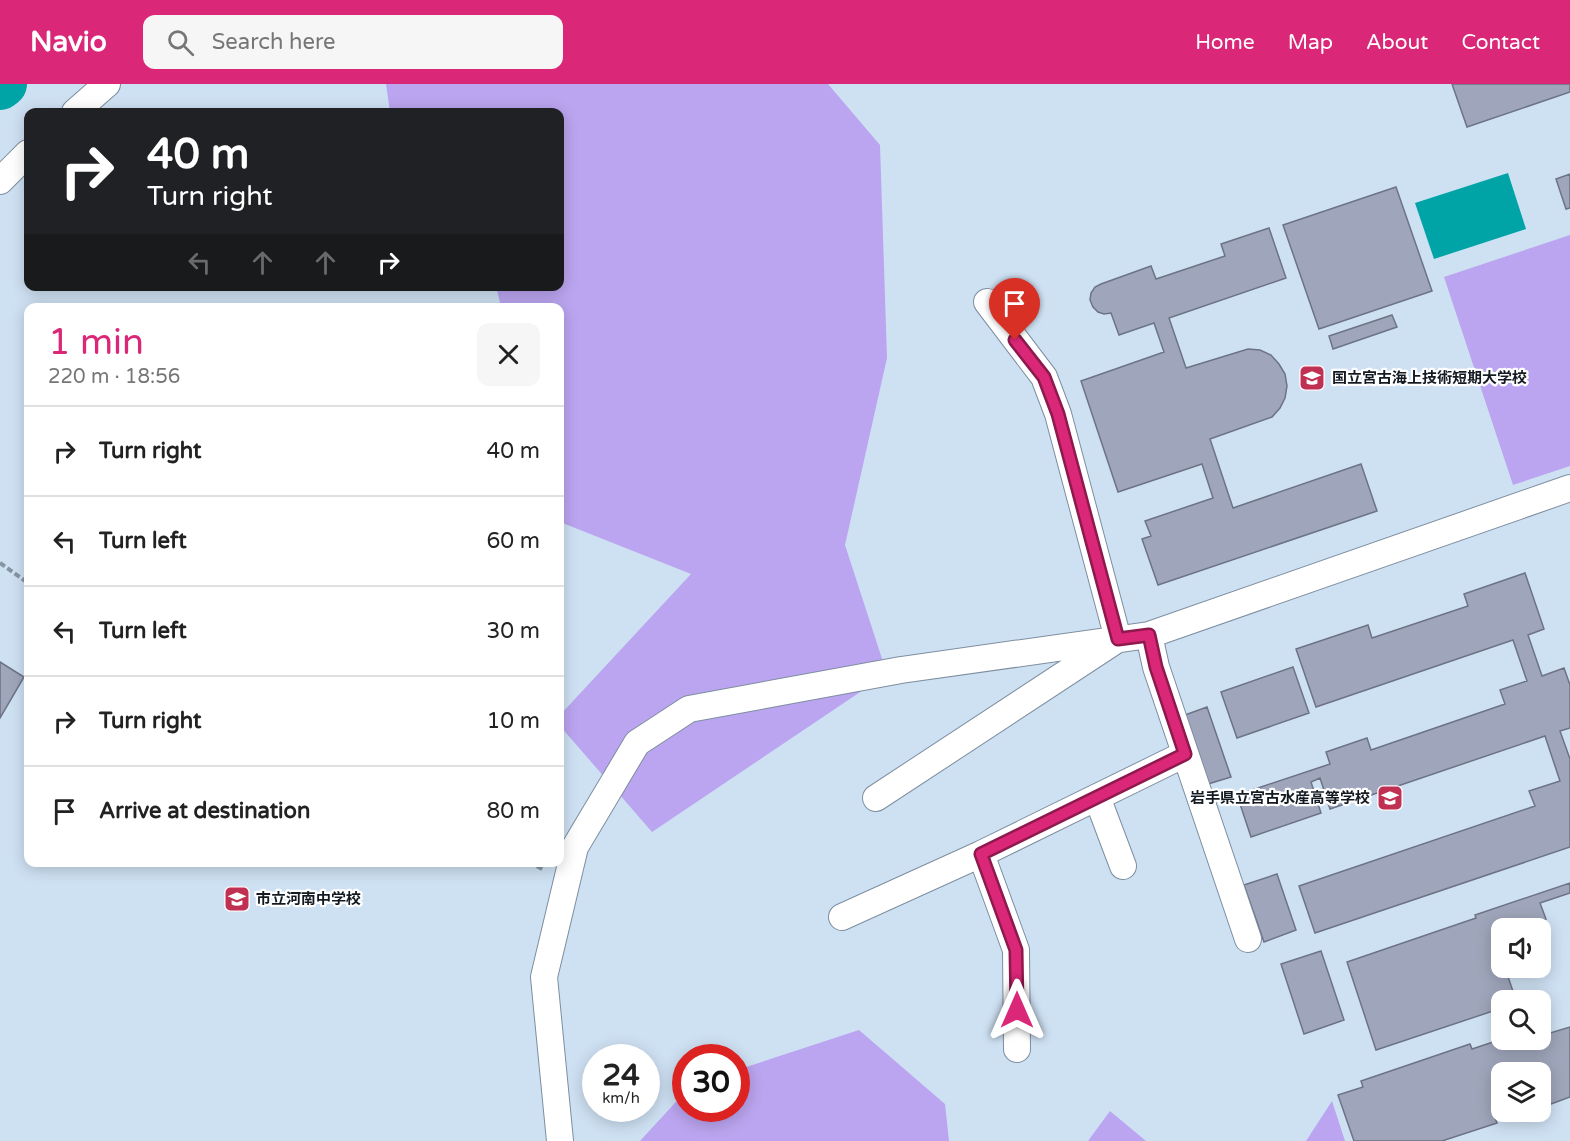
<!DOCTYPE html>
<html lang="en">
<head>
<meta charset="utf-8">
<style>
  :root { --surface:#fff; --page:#f6f6f6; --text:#222; --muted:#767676; --line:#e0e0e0; --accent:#db2777 }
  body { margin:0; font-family:"Varela Round","Noto Sans JP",sans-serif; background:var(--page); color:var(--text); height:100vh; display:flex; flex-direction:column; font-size:22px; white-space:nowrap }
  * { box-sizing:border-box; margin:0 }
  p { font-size:20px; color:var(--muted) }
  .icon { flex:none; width:33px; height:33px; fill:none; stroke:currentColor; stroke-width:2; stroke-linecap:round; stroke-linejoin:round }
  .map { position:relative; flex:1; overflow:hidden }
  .sheet { position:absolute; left:24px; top:219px; width:540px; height:564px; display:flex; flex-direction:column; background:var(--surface); border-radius:12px; box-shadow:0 3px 15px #0003 }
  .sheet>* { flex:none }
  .top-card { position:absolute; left:24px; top:24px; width:540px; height:183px; border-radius:12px; box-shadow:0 3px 15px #0003; background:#202124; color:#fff; overflow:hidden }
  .tools { position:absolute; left:1491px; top:834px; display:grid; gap:12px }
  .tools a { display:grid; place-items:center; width:60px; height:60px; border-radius:12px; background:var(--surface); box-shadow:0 3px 15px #0003; font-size:30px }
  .speed { position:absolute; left:582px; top:960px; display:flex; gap:12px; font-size:30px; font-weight:700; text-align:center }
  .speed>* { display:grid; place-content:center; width:78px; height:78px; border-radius:50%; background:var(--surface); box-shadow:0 3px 15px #0003; line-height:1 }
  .speed small { font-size:15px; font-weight:400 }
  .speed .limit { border:9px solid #d22; background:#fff; color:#111 }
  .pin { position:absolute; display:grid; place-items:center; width:51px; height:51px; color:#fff; margin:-62px -26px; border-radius:50% 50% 50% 0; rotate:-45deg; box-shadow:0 0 6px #0007 }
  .pin .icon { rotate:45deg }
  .me { position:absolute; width:66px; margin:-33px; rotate:0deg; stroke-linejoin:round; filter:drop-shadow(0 0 4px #0008) }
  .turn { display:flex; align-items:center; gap:21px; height:126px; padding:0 24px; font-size:27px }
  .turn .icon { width:78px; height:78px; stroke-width:2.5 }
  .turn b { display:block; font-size:42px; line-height:51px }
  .lanes { display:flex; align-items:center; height:57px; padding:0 24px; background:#0003; justify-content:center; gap:30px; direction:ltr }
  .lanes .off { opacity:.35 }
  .round { display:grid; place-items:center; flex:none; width:63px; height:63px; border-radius:12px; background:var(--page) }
  .headline { display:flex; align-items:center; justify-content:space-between; height:102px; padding:0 24px }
  h1 { font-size:36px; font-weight:600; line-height:45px; color:var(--accent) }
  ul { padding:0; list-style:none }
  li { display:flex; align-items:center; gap:18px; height:90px; padding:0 24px; border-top:2px solid var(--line) }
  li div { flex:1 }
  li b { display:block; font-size:22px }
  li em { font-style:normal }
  header { display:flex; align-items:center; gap:36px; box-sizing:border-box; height:84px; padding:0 30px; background:var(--accent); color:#fff }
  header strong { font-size:28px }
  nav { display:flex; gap:33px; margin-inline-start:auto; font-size:21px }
  .search { width:420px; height:54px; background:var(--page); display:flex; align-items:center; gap:15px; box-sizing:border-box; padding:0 21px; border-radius:12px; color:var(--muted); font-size:22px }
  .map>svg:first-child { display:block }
</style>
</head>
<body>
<header>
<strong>Navio</strong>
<div class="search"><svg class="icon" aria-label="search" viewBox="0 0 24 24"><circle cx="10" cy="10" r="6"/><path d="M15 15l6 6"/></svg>Search here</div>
<nav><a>Home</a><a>Map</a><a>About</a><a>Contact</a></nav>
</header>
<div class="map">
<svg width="1570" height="1057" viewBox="0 0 1570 1057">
  <rect width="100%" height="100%" fill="#cee1f3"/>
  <path fill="#bba5f0" d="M386,0h442l52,61 7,213 -42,187 42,129 -235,158 -92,-106v-11l131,-141 -131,-52v-214l-59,-1 -4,-17 -3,-3 66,-1v-174h-170z
    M1570,151v231l-57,19 -69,-208z
    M859,946l86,74 4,37h-309l45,-49 1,16h50l1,-38z
    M1332,1017l13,40h-39z
    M1110,1027l36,30h-58z"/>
  <path fill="#00a4a7" d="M1508,89l18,56 -92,30 -19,-56z"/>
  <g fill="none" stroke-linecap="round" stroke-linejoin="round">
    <path stroke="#00a4a7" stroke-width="46" d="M0,3l4,-3"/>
  </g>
  <path fill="#9fa6bb" stroke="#6d7387" stroke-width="1.5" d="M1452,0h118v8l-103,35z
    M1570,90v34l-4,1 -10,-30z
    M1396,103l36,104 -113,38 -36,-104z
    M1269,144l17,50 -117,40 17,50 62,-19 12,1 11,5 8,9 6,10 2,12 -2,12 -5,10 -8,9 -62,22 23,69 128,-44 16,47 -219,74 -16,-46 9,-3 -6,-15 68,-23 -11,-34 -84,28 -37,-111 83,-29 -10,-29 -35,12 -8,-22 -7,1 -6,-2 -5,-5 -3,-7 1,-7 4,-6 6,-3 50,-18 5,13 69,-23 -4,-12z
    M1392,231l5,12 -64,22 -4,-13z
    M1525,489l19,56 -16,6 14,41 22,-8 6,17v43l-10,3 10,28v88l-255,86 -16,-47 236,-80 -6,-15 31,-10 -15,-45 -215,73 -10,-31 -9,4 10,31 -70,24 -14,-42 93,-31 -4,-12 41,-14 4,12 134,-46 -5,-14 27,-9 -14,-41 -197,67 -20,-58 72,-24 4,13 96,-32 -4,-12z
    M0,578l24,15 -24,41z
    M1293,583l16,46 -72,25 -16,-46z
    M1207,623l24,70 -23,7 -23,-69z
    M1277,790l19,56 -32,12 -20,-57z
    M1570,799v10l-30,10 6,16 -7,3 11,34 -10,3v-31h-38v40h14l-10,3 10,29h-14v8l-126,42 -29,-88 129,-44 -1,-3z
    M1321,867l23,69 -40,14 -23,-70z
    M1570,943v70l-19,7 -12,-34 -7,2h-30v40h13l-20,6 2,5 -55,18h-88l-16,-46 25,-8 -2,-6 109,-37 2,5 30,-10 38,1v-4z"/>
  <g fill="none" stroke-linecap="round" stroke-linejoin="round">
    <g stroke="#7d8e9f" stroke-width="28">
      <path id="minor" d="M75,28l32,-28
        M0,97l28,-28
        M1149,551l7,32 92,272
        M1097,713l26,69
        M876,714l242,-159 -60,-225 -14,-37 -57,-75
        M981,770l35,96 1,99
        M842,833l139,-63 204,-100
        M560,1057l-16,-164 31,-130 62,-104 52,-34 212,-39 248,-35 421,-147"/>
    </g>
    <path stroke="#8795a3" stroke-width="4" stroke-dasharray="6 3" stroke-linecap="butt" d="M0,479l28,20
      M529,778l15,8"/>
    <use href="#minor" stroke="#fff" stroke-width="26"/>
  </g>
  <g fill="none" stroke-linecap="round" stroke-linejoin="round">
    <g stroke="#8e194d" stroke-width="15">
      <path id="route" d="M1015,256l29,37 14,37 60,225 31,-4 7,32 29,87 -204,100 35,96 1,60"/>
    </g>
    <use href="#route" stroke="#db2777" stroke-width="10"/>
  </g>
  <defs>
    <g id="university-square" transform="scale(1.35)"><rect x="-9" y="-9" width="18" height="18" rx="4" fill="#c03053" stroke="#fff"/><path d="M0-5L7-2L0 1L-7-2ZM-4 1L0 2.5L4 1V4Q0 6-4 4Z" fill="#fff"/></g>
    <g id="school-square" transform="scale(1.35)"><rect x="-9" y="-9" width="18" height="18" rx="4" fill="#c03053" stroke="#fff"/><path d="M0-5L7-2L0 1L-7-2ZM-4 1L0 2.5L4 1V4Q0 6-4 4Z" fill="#fff"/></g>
  </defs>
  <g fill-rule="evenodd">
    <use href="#university-square" x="1312" y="294"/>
    <use href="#school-square" x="1390" y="714"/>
    <use href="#school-square" x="237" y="815"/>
  </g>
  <g text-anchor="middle" stroke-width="4.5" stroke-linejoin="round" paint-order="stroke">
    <g font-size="15" font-weight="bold" fill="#141a21" stroke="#fff" text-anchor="start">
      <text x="1332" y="299">国立宮古海上技術短期大学校</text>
      <text x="1370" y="719" text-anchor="end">岩手県立宮古水産高等学校</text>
      <text x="256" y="820">市立河南中学校</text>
    </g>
  </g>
</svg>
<div class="tools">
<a><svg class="icon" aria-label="sound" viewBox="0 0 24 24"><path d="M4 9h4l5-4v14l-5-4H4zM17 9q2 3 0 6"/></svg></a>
<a><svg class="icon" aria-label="search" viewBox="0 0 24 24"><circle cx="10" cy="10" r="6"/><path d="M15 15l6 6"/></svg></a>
<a><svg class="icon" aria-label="layers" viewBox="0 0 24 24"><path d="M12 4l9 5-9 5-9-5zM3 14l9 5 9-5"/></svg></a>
</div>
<div class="speed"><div>24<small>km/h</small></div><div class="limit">30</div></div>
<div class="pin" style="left:1015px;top:256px;background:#d93025"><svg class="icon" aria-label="arrive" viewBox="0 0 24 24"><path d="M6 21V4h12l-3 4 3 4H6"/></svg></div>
<svg class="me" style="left:1017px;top:926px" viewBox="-20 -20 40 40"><path d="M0-17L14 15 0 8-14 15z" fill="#db2777" stroke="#fff" stroke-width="4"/></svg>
<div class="top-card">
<div class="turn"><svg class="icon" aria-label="right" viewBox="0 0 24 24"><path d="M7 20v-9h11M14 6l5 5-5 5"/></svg><div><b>40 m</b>Turn right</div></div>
<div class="lanes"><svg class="icon off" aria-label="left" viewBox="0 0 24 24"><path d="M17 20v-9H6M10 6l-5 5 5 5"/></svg><svg class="icon off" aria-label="ahead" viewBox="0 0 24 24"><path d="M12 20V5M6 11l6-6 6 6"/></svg><svg class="icon off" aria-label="ahead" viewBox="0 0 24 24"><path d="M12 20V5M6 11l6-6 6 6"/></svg><svg class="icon" aria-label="right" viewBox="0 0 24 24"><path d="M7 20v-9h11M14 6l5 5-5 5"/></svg></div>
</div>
<section class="sheet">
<div class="headline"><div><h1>1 min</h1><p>220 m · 18:56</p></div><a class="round"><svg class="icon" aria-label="close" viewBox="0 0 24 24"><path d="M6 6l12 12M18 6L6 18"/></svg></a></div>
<ul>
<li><svg class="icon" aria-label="right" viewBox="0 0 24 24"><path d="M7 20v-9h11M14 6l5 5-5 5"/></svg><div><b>Turn right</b></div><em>40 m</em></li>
<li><svg class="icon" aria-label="left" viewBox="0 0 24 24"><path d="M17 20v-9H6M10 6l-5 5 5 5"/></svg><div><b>Turn left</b></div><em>60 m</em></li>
<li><svg class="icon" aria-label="left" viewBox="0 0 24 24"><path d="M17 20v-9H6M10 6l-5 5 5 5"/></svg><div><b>Turn left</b></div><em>30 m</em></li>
<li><svg class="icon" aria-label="right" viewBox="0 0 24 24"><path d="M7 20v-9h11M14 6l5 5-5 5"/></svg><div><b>Turn right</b></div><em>10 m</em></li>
<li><svg class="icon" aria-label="arrive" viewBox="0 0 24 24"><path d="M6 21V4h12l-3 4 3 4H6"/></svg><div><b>Arrive at destination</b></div><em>80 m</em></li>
</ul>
</section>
</div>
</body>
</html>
